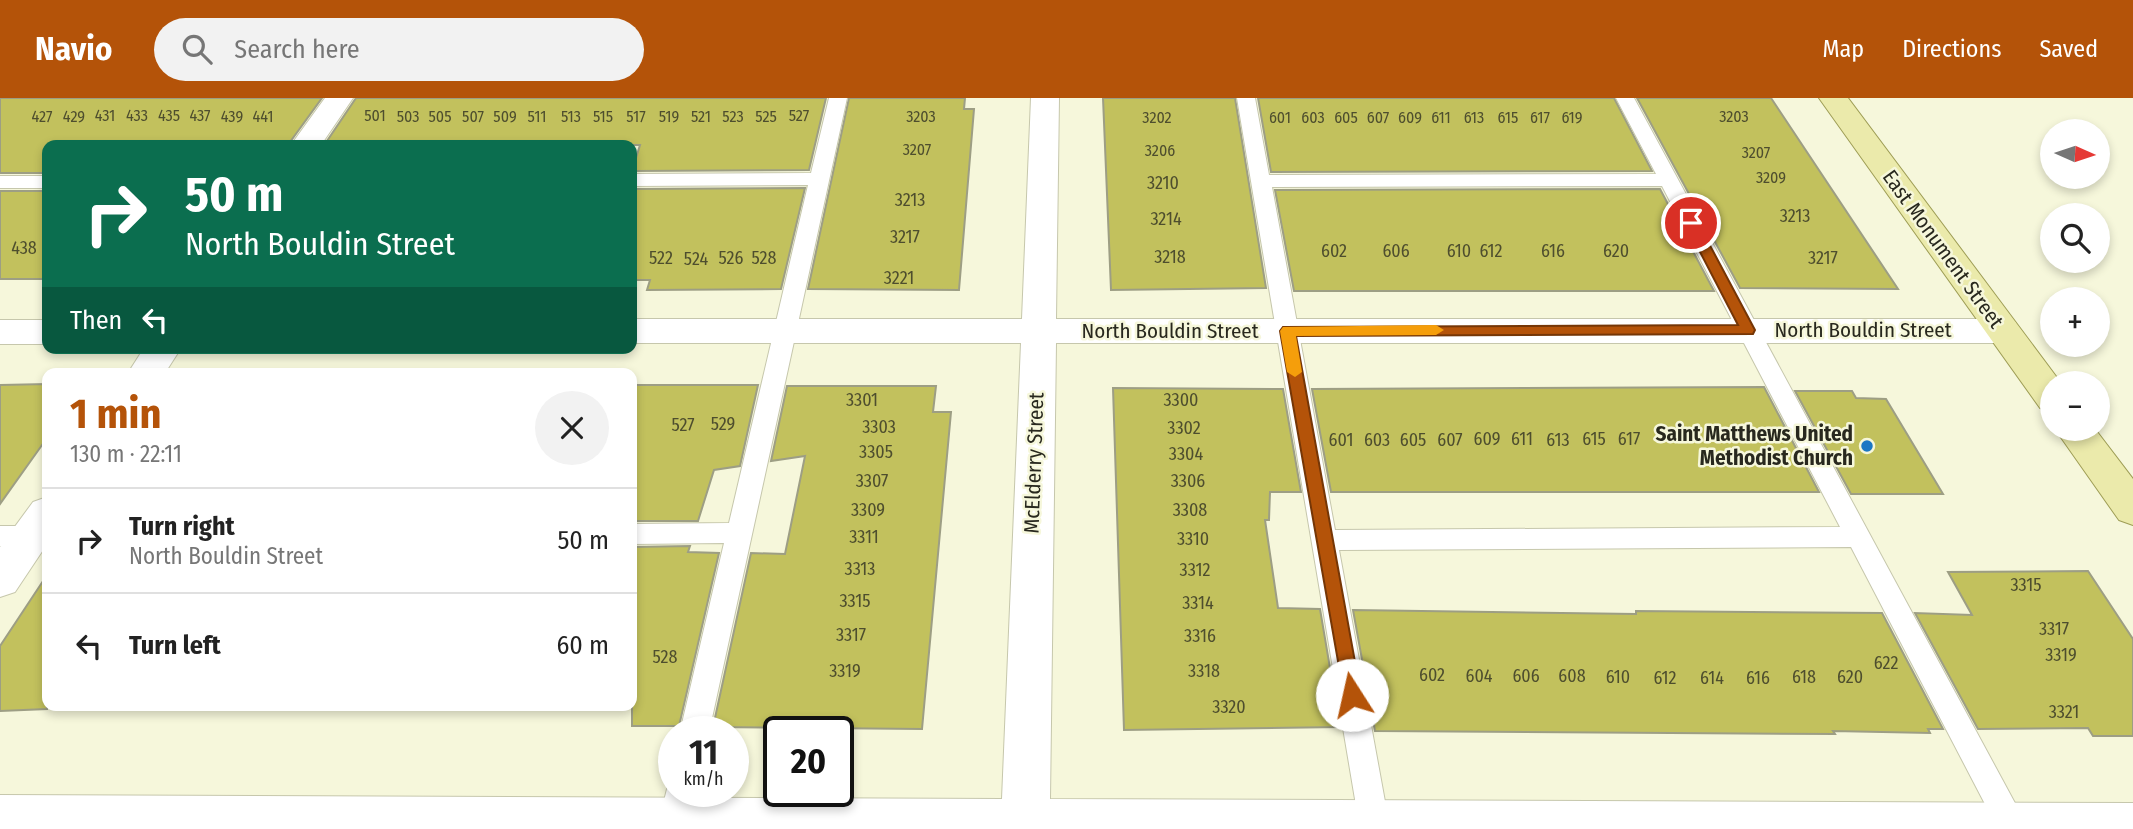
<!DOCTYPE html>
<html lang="en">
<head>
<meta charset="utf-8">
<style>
  :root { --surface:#fff; --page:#f2f2f2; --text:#222; --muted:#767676; --line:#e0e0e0; --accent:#b45309 }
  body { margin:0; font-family:"Fira Sans Condensed",sans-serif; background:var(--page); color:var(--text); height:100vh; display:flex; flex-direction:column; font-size:26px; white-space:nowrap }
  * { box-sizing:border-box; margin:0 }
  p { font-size:23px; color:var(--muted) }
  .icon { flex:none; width:38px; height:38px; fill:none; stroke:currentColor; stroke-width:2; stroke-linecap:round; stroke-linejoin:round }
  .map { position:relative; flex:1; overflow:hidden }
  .sheet { position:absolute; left:42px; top:270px; width:595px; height:343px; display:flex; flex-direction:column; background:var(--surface); border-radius:14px; box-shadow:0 4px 10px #0003 }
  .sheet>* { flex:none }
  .guide { position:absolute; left:42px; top:42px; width:595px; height:214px; border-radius:14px; box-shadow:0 4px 10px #0003; background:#0b6e4f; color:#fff; overflow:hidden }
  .needle { width:46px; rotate:93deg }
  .tools { position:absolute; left:2040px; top:21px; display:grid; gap:14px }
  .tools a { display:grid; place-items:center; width:70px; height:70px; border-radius:50%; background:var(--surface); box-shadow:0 4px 10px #0003; font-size:35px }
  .speed { position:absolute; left:658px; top:618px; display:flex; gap:14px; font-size:35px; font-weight:700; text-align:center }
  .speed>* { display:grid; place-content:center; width:91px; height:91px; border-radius:50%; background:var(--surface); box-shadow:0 4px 10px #0003; line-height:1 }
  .speed small { font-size:18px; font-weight:400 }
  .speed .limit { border:4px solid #111; border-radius:10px; background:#fff; color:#111 }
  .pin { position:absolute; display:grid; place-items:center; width:60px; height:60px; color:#fff; margin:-30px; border:4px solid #fff; border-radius:50%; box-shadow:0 2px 7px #0007 }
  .me { position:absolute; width:77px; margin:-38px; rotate:350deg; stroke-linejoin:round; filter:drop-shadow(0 0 5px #0008) }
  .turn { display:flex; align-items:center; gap:24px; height:147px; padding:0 28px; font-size:32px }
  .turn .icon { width:91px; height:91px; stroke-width:2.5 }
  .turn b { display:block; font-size:49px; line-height:60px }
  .then { display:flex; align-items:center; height:66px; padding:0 28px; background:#0003; gap:14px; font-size:26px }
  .round { display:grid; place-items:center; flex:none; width:74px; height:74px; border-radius:37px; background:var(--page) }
  .head { display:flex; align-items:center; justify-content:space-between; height:119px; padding:0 28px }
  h1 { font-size:42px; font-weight:700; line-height:52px; color:var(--accent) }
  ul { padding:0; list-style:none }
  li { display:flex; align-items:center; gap:21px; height:105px; padding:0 28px; border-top:2px solid var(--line) }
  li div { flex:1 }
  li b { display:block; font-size:26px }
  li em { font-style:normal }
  header { display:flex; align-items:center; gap:42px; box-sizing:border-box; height:98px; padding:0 35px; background:var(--accent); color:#fff }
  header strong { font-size:33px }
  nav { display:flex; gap:38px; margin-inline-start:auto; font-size:24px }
  .search { width:490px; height:63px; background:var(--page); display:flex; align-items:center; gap:18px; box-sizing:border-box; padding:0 24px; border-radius:38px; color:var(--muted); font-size:26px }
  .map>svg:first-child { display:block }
</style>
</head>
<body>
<header>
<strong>Navio</strong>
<div class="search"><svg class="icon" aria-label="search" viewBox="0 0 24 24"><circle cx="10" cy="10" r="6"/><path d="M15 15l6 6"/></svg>Search here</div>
<nav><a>Map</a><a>Directions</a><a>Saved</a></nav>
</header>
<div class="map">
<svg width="2133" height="731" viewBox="0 0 2133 731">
  <rect width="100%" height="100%" fill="#f6f7db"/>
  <path fill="#c2c15d" stroke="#9d9e84" stroke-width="2" d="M0,0h322l-32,44 -243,3v28h-47z
    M356,0h470l-17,72 -177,1 8,-26h-282l2,-4h-33z
    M849,0h116l-1,11h10l-15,181 -151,-1z
    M1103,0h132l31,190 -155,2z
    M1258,0h356l38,73 -381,1z
    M1637,0h134l127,191 -158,-1z
    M805,90l-24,101 -134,1 3,-10h-18v-91z
    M1660,91l54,102h-420l-19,-101z
    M0,93h47v88h-47z
    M47,286v54l-47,66v-119z
    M632,287h126l-18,81 -26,4 -16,51h-66z
    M787,288h149l-3,26h18l-29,317 -209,-2 38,-174 34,1 20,-98 -34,5z
    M1764,289l55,105h-488l-19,-103z
    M1113,290l170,1 18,103h-31l-1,28h-4l13,88 42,1 20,118 -216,3z
    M1795,293h57l4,7 30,1 57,95h-92z
    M690,448l-2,6 31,1 -40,173h-47v-179z
    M2088,473l45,68v97h-40l-5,-8 -110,1 -63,-116 57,2 -24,-43z
    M47,477v134l-47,2v-65z
    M1353,512l283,4v-3l246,2 61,116h-15l2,4 -97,-2 2,3 -460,-3z"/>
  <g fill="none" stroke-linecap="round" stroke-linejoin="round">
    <g stroke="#c6c7ac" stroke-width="2">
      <path id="lane" d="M829,0h18l-138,634h-29l44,-189 -92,1v-20l97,-1 79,-338 -176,1v-12l179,-1z
        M1237,0h18l14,77 387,-1 -40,-76h18l395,731h-31l-147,-282 -512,3 51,279h-30zM1662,88l178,341 -505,3 -63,-343z
        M0,78h47v12h-47z
        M0,428h47v20h-47z
        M674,681v12h21l-8,38h-30l12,-48z"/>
    </g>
    <g stroke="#c6c7ac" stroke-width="2">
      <path id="street" d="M325,0h28l-32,47h-30z
        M1031,0h28l-3,221h947l12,3 5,9 -5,9 -12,3h-947l-6,456 1083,4v26h-2133v-34l1002,4 19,-456h-389v-24h390z
        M0,222h47v24h-47z
        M144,250h37l-16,25h-37z
        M47,399v47l-32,48 -15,5v-50l33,-45z"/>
    </g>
    <g stroke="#9e9d55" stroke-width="2">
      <path id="primary" d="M1819,0h29l213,285h-8v29l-13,-4z
        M2055,331h40l38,50v46l-14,-5z"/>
    </g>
    <use href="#lane" fill="#fff" fill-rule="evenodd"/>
    <use href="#street" fill="#fff" fill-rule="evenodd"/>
    <use href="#primary" fill="#ebeaab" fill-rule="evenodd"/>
  </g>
  <path fill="#b45309" stroke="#753606" stroke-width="2" d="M1691,121l7,4 57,107 -2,4 -457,2 65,359 -3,6 -6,2 -7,-2 -65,-370 3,-4 455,-2 -53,-102z"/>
  <path fill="#f59e0b" d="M1436,227l8,5 -8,5 -140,1 6,36 -7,5 -8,-5 -7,-41 3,-4z"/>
  <circle fill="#1b77c4" stroke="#f6f7db" stroke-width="2.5" cx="1867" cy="348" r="7"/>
  <g text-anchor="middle" stroke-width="5" stroke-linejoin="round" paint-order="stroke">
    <g font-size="16" fill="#4e4e2e">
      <text x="105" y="23">431</text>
      <text x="137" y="23">433</text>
      <text x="169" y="23">435</text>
      <text x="200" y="23">437</text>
      <text x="375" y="23">501</text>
      <text x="799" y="23">527</text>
      <text x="42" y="24">427</text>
      <text x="74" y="24">429</text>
      <text x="232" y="24">439</text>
      <text x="263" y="24">441</text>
      <text x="408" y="24">503</text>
      <text x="440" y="24">505</text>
      <text x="473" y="24">507</text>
      <text x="505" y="24">509</text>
      <text x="537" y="24">511</text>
      <text x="571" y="24">513</text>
      <text x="603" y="24">515</text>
      <text x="636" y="24">517</text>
      <text x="669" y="24">519</text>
      <text x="701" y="24">521</text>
      <text x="733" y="24">523</text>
      <text x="766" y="24">525</text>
      <text x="921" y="24">3203</text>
      <text x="1734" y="24">3203</text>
      <text x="1157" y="25">3202</text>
      <text x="1280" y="25">601</text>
      <text x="1313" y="25">603</text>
      <text x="1346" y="25">605</text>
      <text x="1378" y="25">607</text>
      <text x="1410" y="25">609</text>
      <text x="1441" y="25">611</text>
      <text x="1474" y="25">613</text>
      <text x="1508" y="25">615</text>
      <text x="1540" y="25">617</text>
      <text x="1572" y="25">619</text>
      <text x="917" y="57">3207</text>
      <text x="1160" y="58">3206</text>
      <text x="1756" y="60">3207</text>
      <text x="1771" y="85">3209</text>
    </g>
    <g font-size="18" fill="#4e4e2e">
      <text x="1163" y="91">3210</text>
      <text x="910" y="108">3213</text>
      <text x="1795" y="124">3213</text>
      <text x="1166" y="127">3214</text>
      <text x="905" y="145">3217</text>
      <text x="24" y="156">438</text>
      <text x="1334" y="159">602</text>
      <text x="1396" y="159">606</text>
      <text x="1459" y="159">610</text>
      <text x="1491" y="159">612</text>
      <text x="1553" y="159">616</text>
      <text x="1616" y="159">620</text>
      <text x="1170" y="165">3218</text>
      <text x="661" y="166">522</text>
      <text x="731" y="166">526</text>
      <text x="764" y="166">528</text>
      <text x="1823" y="166">3217</text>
      <text x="696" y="167">524</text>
      <text x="899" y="186">3221</text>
      <text x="862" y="308">3301</text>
      <text x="1181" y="308">3300</text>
      <text x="723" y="332">529</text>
      <text x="683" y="333">527</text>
      <text x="879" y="335">3303</text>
      <text x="1184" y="336">3302</text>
      <text x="1487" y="347">609</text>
      <text x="1522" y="347">611</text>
      <text x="1594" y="347">615</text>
      <text x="1629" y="347">617</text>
      <text x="1341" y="348">601</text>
      <text x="1377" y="348">603</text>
      <text x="1413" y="348">605</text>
      <text x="1450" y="348">607</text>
      <text x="1558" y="348">613</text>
      <text x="876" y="360">3305</text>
      <text x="1186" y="362">3304</text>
      <text x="872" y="389">3307</text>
      <text x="1188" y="389">3306</text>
      <text x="868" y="418">3309</text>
      <text x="1190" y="418">3308</text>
      <text x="864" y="445">3311</text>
      <text x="1193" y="447">3310</text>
      <text x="860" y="477">3313</text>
      <text x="1195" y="478">3312</text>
      <text x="2026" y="493">3315</text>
      <text x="855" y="509">3315</text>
      <text x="1198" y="511">3314</text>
      <text x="2054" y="537">3317</text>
      <text x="851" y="543">3317</text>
      <text x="1200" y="544">3316</text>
      <text x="2061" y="563">3319</text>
      <text x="665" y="565">528</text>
      <text x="1886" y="571">622</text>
      <text x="845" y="579">3319</text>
      <text x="1204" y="579">3318</text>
      <text x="1432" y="583">602</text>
      <text x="1479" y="584">604</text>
      <text x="1526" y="584">606</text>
      <text x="1572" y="584">608</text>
      <text x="1618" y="585">610</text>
      <text x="1804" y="585">618</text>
      <text x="1850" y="585">620</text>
      <text x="1665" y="586">612</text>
      <text x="1712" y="586">614</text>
      <text x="1758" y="586">616</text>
      <text x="1229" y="615">3320</text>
      <text x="2064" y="620">3321</text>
    </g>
    <g font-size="21" fill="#28281e" stroke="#f6f7db">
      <text transform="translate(1943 151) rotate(54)" y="7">East Monument Street</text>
      <text x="1863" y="239">North Bouldin Street</text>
      <text x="1170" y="240">North Bouldin Street</text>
      <text transform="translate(1034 365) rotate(-88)" y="7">McElderry Street</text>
    </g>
    <g font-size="21" font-weight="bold" fill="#28281e" stroke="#f6f7db" text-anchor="end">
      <text x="1853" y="343">Saint Matthews United<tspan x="1853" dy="24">Methodist Church</tspan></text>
    </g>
  </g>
</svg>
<div class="tools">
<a><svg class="needle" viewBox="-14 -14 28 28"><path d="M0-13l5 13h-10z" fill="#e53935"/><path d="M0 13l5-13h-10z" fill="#767676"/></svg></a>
<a><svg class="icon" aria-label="search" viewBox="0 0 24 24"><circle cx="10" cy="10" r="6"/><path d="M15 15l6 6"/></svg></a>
<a>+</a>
<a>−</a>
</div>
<div class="speed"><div>11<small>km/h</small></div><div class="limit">20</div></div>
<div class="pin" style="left:1691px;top:125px;background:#d93025"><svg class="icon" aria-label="arrive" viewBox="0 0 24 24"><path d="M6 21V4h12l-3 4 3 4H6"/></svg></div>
<svg class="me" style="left:1352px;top:597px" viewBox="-20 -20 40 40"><circle r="19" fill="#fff"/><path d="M0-13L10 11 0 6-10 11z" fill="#b45309"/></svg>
<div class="guide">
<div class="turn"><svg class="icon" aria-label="right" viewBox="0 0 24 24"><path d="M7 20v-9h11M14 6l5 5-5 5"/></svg><div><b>50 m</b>North Bouldin Street</div></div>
<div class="then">Then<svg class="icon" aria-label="left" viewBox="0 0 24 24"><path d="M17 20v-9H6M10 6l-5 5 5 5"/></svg></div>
</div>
<section class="sheet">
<div class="head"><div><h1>1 min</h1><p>130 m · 22:11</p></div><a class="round"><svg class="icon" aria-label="close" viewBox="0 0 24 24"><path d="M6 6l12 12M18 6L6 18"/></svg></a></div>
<ul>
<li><svg class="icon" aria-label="right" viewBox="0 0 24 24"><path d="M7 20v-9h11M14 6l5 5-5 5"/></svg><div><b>Turn right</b><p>North Bouldin Street</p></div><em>50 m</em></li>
<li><svg class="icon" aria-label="left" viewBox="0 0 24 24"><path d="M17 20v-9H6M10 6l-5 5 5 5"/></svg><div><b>Turn left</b></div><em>60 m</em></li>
</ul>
</section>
</div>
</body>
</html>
